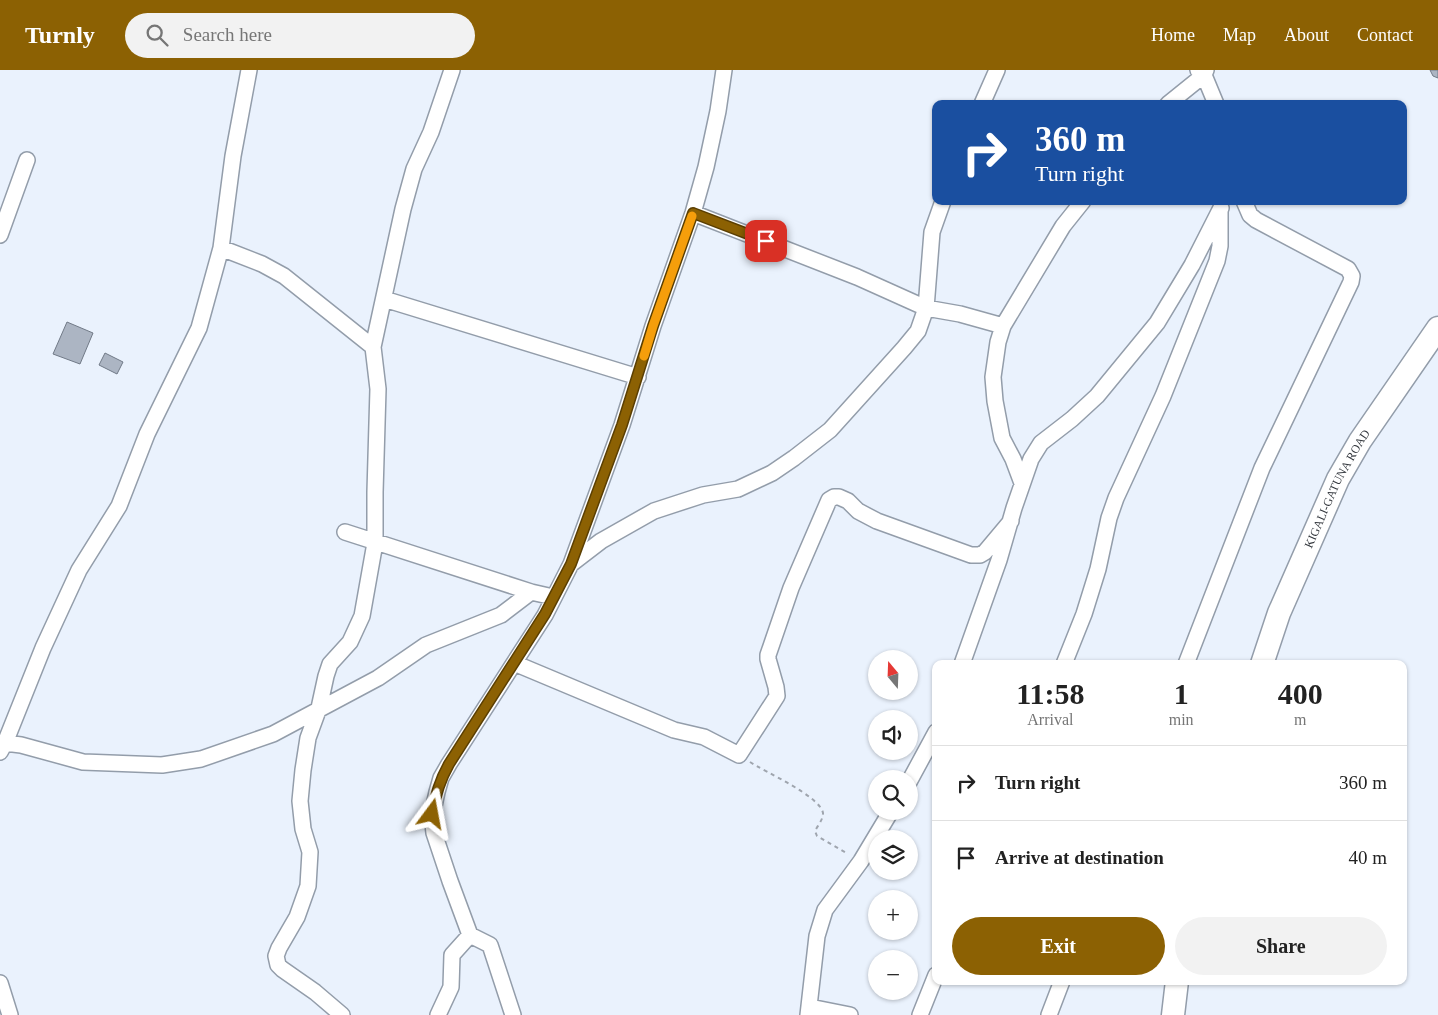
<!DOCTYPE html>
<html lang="en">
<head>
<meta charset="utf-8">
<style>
  :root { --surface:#fff; --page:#f2f2f2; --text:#222; --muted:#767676; --line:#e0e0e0; --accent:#8c6103 }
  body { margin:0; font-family:Georgia,serif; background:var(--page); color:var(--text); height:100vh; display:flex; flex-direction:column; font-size:19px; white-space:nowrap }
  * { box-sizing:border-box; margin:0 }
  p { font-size:16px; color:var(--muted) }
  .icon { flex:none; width:28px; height:28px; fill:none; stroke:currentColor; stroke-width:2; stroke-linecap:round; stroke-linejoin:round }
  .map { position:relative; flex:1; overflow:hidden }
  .side { position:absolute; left:932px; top:590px; width:475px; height:325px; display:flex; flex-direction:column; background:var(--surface); border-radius:10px; box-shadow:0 1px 4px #0004 }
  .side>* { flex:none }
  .banner { position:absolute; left:932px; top:30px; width:475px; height:105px; border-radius:10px; box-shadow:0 1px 4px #0004; background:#1a4fa0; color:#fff; overflow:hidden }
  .needle { width:32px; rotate:341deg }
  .buttons { position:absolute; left:868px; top:580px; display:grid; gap:10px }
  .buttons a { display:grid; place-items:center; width:50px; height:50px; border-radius:50%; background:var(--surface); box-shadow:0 1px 4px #0004; font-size:25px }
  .pin { position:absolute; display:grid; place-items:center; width:42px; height:42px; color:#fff; margin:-21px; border-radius:10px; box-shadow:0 2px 8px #0006 }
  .me { position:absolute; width:55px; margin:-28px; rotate:13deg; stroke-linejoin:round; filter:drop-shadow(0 0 4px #0008) }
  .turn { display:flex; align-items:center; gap:18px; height:105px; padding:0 20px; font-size:22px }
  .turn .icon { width:65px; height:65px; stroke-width:2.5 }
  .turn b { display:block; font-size:35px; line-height:42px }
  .eta { display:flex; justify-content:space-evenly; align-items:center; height:85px; text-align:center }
  .eta b { font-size:30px; font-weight:700; line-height:35px }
  .action { display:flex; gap:10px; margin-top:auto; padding:10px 20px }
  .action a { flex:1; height:58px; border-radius:30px; background:var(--accent); color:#fff; font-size:20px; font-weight:700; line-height:58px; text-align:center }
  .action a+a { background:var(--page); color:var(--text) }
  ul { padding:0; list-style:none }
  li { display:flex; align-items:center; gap:15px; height:75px; padding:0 20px; border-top:1px solid var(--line) }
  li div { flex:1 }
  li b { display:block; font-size:19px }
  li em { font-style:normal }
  header { display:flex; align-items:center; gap:30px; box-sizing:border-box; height:70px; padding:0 25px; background:var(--accent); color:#fff }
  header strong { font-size:24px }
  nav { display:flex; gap:28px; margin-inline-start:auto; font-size:18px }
  .search { width:350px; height:45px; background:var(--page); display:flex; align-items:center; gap:12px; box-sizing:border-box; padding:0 18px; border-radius:28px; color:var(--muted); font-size:19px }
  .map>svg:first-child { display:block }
</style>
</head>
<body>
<header>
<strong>Turnly</strong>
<div class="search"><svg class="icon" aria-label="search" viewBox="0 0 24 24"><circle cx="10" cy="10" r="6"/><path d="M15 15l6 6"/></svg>Search here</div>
<nav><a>Home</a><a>Map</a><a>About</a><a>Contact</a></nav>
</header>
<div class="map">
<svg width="1438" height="945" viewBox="0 0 1438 945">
  <rect width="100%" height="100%" fill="#eaf2fd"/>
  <path fill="#acb5c3" stroke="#717a87" d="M1430,0h8v8l-5,-2z
    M67,252l26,11 -13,31 -27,-10z
    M105,283l18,9 -6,12 -18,-9z"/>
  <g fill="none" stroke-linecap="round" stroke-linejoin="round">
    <g stroke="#939daa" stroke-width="18">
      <path id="minor" d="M1198,0l6,5 12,29
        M982,34l15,-34
        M1168,34l36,-29 2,-5
        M693,143l164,64 69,31 6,-76 11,-31
        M0,165l27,-75
        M221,178l41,16 22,12 89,71
        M384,229l254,78
        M1003,256l-5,16 -5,35 2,24 7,37 11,21 9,24
        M345,462l186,60
        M571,494l51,-139 31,-99 40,-113 13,-46 12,-56 6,-41
        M514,593l160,67 30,7 35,18 38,-59 -1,-9 -8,-28v-4l23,-67 38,-88 5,-3h5l9,4 10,10 19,10 94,34h9l5,-3 26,-31
        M962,594l37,-104 15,-52 17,-49 10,-16 31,-24 25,-23 60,-73 35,-58 29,-57
        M1064,594l20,-50 14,-45 11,-51 7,-20 47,-102 54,-135 3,-15v-34
        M1186,594l76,-196 89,-186 1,-6 -4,-7 -92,-49 -6,-5 -6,-14
        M5,673l16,2 62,17 79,3 39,-6 72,-25 105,-56 48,-33 75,-30 30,-23 22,5
        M0,682l5,-9 38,-95 36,-78 40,-64 28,-72 52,-106 22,-80 12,-92 16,-86
        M909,712l27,-50
        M0,913l10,32
        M810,937l40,8
        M342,945l-27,-23 -33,-23 -4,-4 -2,-9 3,-8 18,-31 11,-31 2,-34 -7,-23 -3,-28 3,-31 5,-32 11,-30 7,-32 4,-12 20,-22 12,-26 13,-73v-51l3,-103 -5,-42 30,-138 11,-40 17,-37 21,-62
        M438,945l13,-28 1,-32 18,-20
        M513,945l-23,-70 -20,-10 -20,-54 -16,-48 -2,-18 5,-23 4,-14 8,-14 96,-149 26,-51 30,-23 53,-30 49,-16 35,-6 34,-16 22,-15 36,-28 74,-82 14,-17 8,-23 34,6 43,12 60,-100 20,-25
        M808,945l9,-79 8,-26 36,-49 30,-50
        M920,945l16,-40
        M1049,945l13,-34"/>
    </g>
    <g stroke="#939daa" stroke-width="25">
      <g id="highway">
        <path id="s1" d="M1262,594l17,-51 59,-134 22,-38 78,-113"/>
        <path d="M1173,945l4,-34"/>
      </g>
    </g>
    <path stroke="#9fa5ae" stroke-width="2" stroke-dasharray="4 4" stroke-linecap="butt" d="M750,692c15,10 70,34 73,51 0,7 -5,12 -8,18l2,5 31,18"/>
    <use href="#minor" stroke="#fff" stroke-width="15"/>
    <use href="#highway" stroke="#fff" stroke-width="22"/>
  </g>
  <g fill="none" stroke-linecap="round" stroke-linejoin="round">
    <g stroke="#5b3f02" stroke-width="12">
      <path id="route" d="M432,744c3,-18 8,-34 17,-50l96,-150 26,-50 51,-139 31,-99 40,-113 73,28"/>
    </g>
    <use href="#route" stroke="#8c6103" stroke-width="9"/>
    <path stroke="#f59e0b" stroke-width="9" d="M644,286l9,-30 39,-110"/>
  </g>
  <g text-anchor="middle" stroke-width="4" stroke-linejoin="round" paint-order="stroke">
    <g font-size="12" fill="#33373d" stroke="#fff">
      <text dy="4" stroke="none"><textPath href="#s1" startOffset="191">KIGALI-GATUNA ROAD</textPath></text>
    </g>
  </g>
</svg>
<div class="buttons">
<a><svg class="needle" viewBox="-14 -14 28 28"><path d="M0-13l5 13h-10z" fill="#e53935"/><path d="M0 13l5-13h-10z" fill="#767676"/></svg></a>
<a><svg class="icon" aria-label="sound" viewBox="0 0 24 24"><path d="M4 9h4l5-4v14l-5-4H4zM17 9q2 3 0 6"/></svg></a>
<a><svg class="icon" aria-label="search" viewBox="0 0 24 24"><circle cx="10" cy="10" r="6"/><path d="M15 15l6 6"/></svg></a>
<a><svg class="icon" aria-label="layers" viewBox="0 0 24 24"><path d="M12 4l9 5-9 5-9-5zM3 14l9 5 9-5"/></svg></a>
<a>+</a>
<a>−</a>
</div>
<div class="pin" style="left:766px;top:171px;background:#d93025"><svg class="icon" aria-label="arrive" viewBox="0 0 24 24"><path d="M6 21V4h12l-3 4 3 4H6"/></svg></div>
<svg class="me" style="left:432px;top:744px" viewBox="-20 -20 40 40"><path d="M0-17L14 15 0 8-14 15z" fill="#8c6103" stroke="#fff" stroke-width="4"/></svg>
<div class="banner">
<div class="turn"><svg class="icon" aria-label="right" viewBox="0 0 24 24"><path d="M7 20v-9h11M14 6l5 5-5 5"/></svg><div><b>360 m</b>Turn right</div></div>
</div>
<section class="side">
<div class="eta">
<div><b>11:58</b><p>Arrival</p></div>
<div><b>1</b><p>min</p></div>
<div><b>400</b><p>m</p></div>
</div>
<ul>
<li><svg class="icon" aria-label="right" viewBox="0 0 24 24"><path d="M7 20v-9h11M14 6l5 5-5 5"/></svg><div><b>Turn right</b></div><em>360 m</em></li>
<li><svg class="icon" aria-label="arrive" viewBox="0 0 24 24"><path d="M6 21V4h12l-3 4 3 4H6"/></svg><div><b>Arrive at destination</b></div><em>40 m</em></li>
</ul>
<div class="action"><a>Exit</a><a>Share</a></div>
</section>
</div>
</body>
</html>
